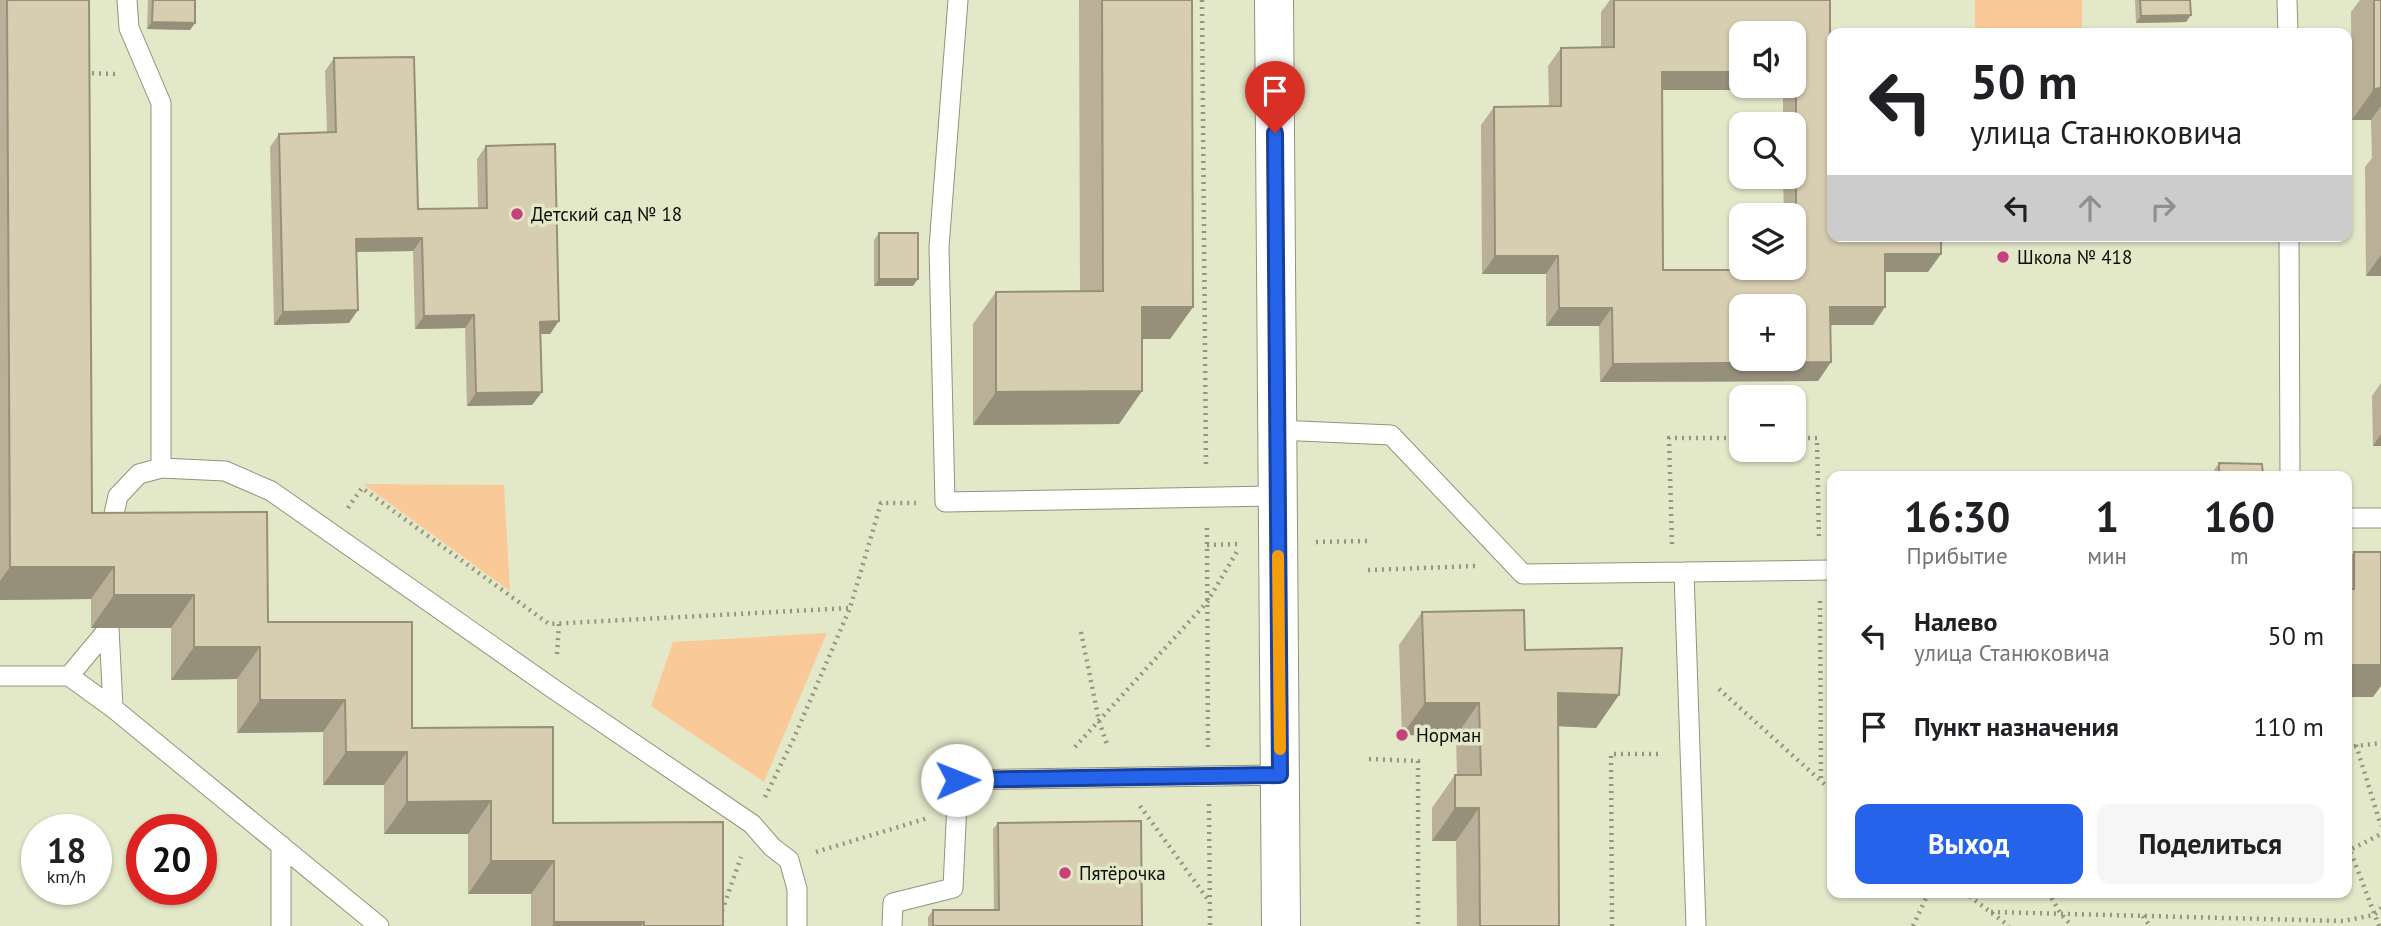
<!DOCTYPE html>
<html lang="ru">
<head>
<meta charset="utf-8">
<style>
  :root { --surface:#fff; --page:#f6f6f6; --text:#202124; --muted:#757577; --accent:#2563eb }
  body { margin:0; font-family:"PT Sans",sans-serif; background:var(--page); color:var(--text); height:100vh; display:flex; flex-direction:column; font-size:26px; white-space:nowrap }
  * { box-sizing:border-box; margin:0 }
  p { font-size:23px; color:var(--muted) }
  .icon { flex:none; width:38px; height:38px; fill:none; stroke:currentColor; stroke-width:2; stroke-linecap:round; stroke-linejoin:round }
  .map { position:relative; flex:1; overflow:hidden }
  .drawer { position:absolute; left:1827px; top:471px; width:525px; height:427px; display:flex; flex-direction:column; background:var(--surface); border-radius:14px; box-shadow:0 2px 5px #0004 }
  .drawer>* { flex:none }
  .hud { position:absolute; left:1827px; top:28px; width:525px; height:214px; border-radius:14px; box-shadow:0 2px 5px #0004; background:#fff; color:var(--text); overflow:hidden }
  .fabs { position:absolute; left:1729px; top:21px; display:grid; gap:14px }
  .fabs a { display:grid; place-items:center; width:77px; height:77px; border-radius:14px; background:var(--surface); box-shadow:0 2px 5px #0004; font-size:35px }
  .speed { position:absolute; left:21px; top:814px; display:flex; gap:14px; font-size:35px; font-weight:700; text-align:center }
  .speed>* { display:grid; place-content:center; width:91px; height:91px; border-radius:50%; background:var(--surface); box-shadow:0 2px 5px #0004; line-height:1 }
  .speed small { font-size:18px; font-weight:400 }
  .speed .limit { border:10px solid #d22; background:#fff; color:#111 }
  .pin { position:absolute; display:grid; place-items:center; width:60px; height:60px; color:#fff; margin:-72px -30px; border-radius:50% 50% 50% 0; rotate:-45deg; box-shadow:0 0 7px #0007 }
  .pin .icon { rotate:45deg }
  .me { position:absolute; width:77px; margin:-38px; rotate:89deg; stroke-linejoin:round; filter:drop-shadow(0 0 5px #0008) }
  .turn { display:flex; align-items:center; gap:24px; height:147px; padding:0 28px; font-size:32px }
  .turn .icon { width:91px; height:91px; stroke-width:2.5 }
  .turn b { display:block; font-size:49px; line-height:60px }
  .lanes { display:flex; align-items:center; height:66px; padding:0 28px; background:#0003; justify-content:center; gap:35px; direction:ltr }
  .lanes .off { opacity:.35 }
  .eta { display:flex; justify-content:space-evenly; align-items:center; height:119px; text-align:center }
  .eta b { font-size:42px; font-weight:700; line-height:49px }
  .action { display:flex; gap:14px; margin-top:auto; padding:14px 28px }
  .action a { flex:1; height:80px; border-radius:14px; background:var(--accent); color:#fff; font-size:28px; font-weight:700; line-height:80px; text-align:center }
  .action a+a { background:var(--page); color:var(--text) }
  ul { padding:0; list-style:none }
  li { display:flex; align-items:center; gap:21px; height:91px; padding:0 28px }
  li div { flex:1 }
  li b { display:block; font-size:26px }
  li em { font-style:normal }
  .map>svg:first-child { display:block }
</style>
</head>
<body>
<div class="map">
<svg width="2381" height="926" viewBox="0 0 2381 926">
  <rect width="100%" height="100%" fill="#e3e8c9"/>
  <path fill="#f9ca98" d="M1975,0h107v33h-107z
    M363,484l141,1 6,106z
    M827,633l-63,149 -113,-76 22,-64z"/>
  <g fill="none" stroke-linecap="round" stroke-linejoin="round">
    <g stroke="#909579" stroke-width="21">
      <path id="service" d="M958,0l-19,247 6,255 332,-6
        M2287,0l1,33
        M2289,236l1,240
        M1277,430l114,5 132,139 161,-2 12,354
        M161,468l64,3 46,20 284,199 197,134 20,23 17,13 8,29v37
        M2347,518h34
        M109,536l9,-40 21,-22 22,-6v-365l-32,-75 -2,-28
        M1684,572l148,-2
        M109,628l4,80
        M0,676h69l44,32 266,218
        M69,676l40,-48
        M281,845v81
        M892,926l1,-23 60,-15 5,-108 322,-5"/>
    </g>
    <g stroke="#909579" stroke-width="40">
      <path id="minor" d="M1274,0l7,926"/>
    </g>
    <path stroke="#92967f" stroke-width="4.5" stroke-dasharray="2 5" stroke-linecap="butt" d="M1202,0l4,467
      M85,73l30,1
      M1794,438h23l2,102
      M348,508l14,-20 187,136 301,-16
      M1207,528l1,219
      M1316,542l52,-1
      M1672,544l-3,-106h72
      M1207,545l31,-1
      M1368,570l108,-4
      M1820,601l1,181
      M1081,632l18,89 9,26
      M557,654l2,-31
      M1719,689l113,102
      M2356,745l25,81
      M1075,747l132,-145 31,-52
      M2347,747l34,-4
      M1369,759l49,2v165
      M765,797l29,-59 56,-130 31,-105h35
      M1209,804l1,122
      M1140,806l69,95
      M816,852l112,-34
      M1964,892l45,34
      M2048,892l13,22 11,12
      M722,911l19,-54
      M1991,912l352,9 31,-6 7,-7
      M2143,916l7,10
      M1612,926l-1,-172h51
      M1913,926l16,-34
      M2379,926l-29,-76 31,-16"/>
    <use href="#service" stroke="#fff" stroke-width="19"/>
    <use href="#minor" stroke="#fff" stroke-width="38"/>
  </g>
  <path fill="#b9b097" fill-rule="evenodd" d="M0,0h89l3,513 176,109 144,106 141,95 170,103h-192v-32h-63v-60h-84v-49h-61v-53l-86,1v-54l-66,1v-52h-80v-29l-91,1z
    M148,0h47v23l-5,7 -43,-1z
    M1079,0h113l1,307 -23,32h-28v52l-23,33 -146,1v-101l23,-32 84,-1z
    M1610,0h220v48l98,224h-43l-12,53h-43l1,37 -13,19 -218,1 -1,-56h-53v-52h-64l-1,-149 13,-18 55,-1 -1,-40 13,-18 40,-1v-35zM1794,33v53h-53zM1662,90h121v34h11v53h-11l1,38h10v53h-10v2h-121z
    M2135,0h55l-4,22 -50,1z
    M2360,0h21v276h-15l-1,-109 7,-9 -1,-38h-19l-1,-108z
    M334,58l84,151 60,-1 -1,-49 9,-13 64,188h-10l2,58 -10,13 -65,1 -2,-78 -50,1 -2,-78 -57,1 -7,71 -75,2 -4,-178 9,-13 48,-2 -2,-61z
    M879,233l34,53h-39v-46z
    M2381,383v63h-8l-1,-50z
    M2219,463l44,13h-49v-6z
    M2354,552l19,145h-26v-135z
    M1422,612l103,38 94,45 -23,33 -38,-2 1,200h-102l-1,-85h-24v-33l23,-33h2l-1,-39 -54,-1 -3,-90z
    M998,823l144,103h-214v-9l5,-7h61l-1,-81z"/>
  <path fill="#96907b" d="M2191,15l-5,7 -50,1 5,-7z
    M152,22l43,1 -5,7 -43,-1z
    M1662,72h79v14h45l-3,4h-134z
    M2381,88v18l-10,14h-19l22,-31z
    M422,238l-9,13 -66,1 9,-13z
    M1885,254h56l-13,18h-56z
    M2381,255v21h-15z
    M1495,256h63l-12,18h-64z
    M879,279h39l-5,7h-39z
    M1142,307h51l-23,32h-51z
    M1830,307h55l-12,18h-56z
    M1559,308h53l-13,18h-53z
    M358,310l-9,13 -75,2 9,-13z
    M474,315l-9,13 -50,1 9,-13z
    M559,321l-9,13h-19l9,-12z
    M1831,362l-13,19 -218,1 13,-18z
    M1142,391l-23,33 -146,1 23,-33z
    M542,392l-10,13 -65,1 9,-13z
    M2381,434v12h-8z
    M10,567h104l-23,32 -91,1v-19z
    M114,595h80l-23,33h-80z
    M194,647h66l-23,32 -66,1z
    M2350,665h31v21l-8,11h-26v-28z
    M1558,693l61,2 -23,33 -61,-3z
    M260,700h85l-22,32 -86,1z
    M1425,703h54l-23,33 -54,-1z
    M346,752h61l-23,33h-61z
    M491,801l-23,33h-84l23,-32z
    M1455,808h24l-23,33h-24z
    M491,861h63l-23,33h-63z
    M554,922h90l-3,4h-89z"/>
  <path fill="#d7cdb0" stroke="#96907b" stroke-width="2" fill-rule="evenodd" d="M7,0h82l3,513 175,-1 1,110h144v106l141,-1v96l170,-1v104h-79v-4h-90v-61h-63v-60l-84,1v-50h-61l-1,-52h-85v-53h-66v-52h-80v-28h-104z
    M153,0h42v23l-43,-1z
    M1102,0h90l1,307h-51v84l-146,1v-100l107,-1z
    M1614,0h216v48h2v188h109v18h-56v53h-55l1,55 -218,2 -1,-56h-53l-1,-52h-63l-1,-149 67,-1v-58l53,-1zM1741,33h53v39h2v198h-133l-1,-198h79zM1741,306h53v53h-53z
    M2140,0h50l1,15 -50,1z
    M2374,0h7v88l-7,1z
    M414,57l4,152 69,-1 -1,-62 69,-2 4,177 -19,1 2,70 -66,1 -2,-78 -50,1 -2,-78 -66,1 2,71 -75,2 -4,-178 57,-2 -2,-74z
    M879,233h39v46h-39z
    M2219,463l43,1 1,12h-44z
    M2354,552h27v113h-31l-1,-9h-2v-67h7z
    M1524,610l1,40 97,-2 -3,47 -61,-2 1,233h-79l-1,-118h-24v-33h26l-2,-72h-54l-3,-91z
    M1141,821l1,105h-209v-16h66l-1,-87z"/>
  <g fill="none" stroke-linecap="round" stroke-linejoin="round">
    <g stroke="#184099" stroke-width="18">
      <path id="route" d="M957,780l323,-5 -5,-642"/>
    </g>
    <use href="#route" stroke="#2563eb" stroke-width="12"/>
    <path stroke="#f59e0b" stroke-width="12" d="M1278,556l2,193"/>
  </g>
  <g fill="#c8417e" stroke="#e3e8c9" stroke-width="2.5">
    <circle cx="517" cy="214" r="7"/>
    <circle cx="2003" cy="257" r="7"/>
    <circle cx="1402" cy="735" r="7"/>
    <circle cx="1065" cy="873" r="7"/>
  </g>
  <g text-anchor="middle" stroke-width="7" stroke-linejoin="round" paint-order="stroke">
    <g font-size="19" fill="#0d0f05" stroke="#e3e8c9" text-anchor="start">
      <text x="531" y="221">Детский сад № 18</text>
      <text x="2017" y="264">Школа № 418</text>
      <text x="1416" y="742">Норман</text>
      <text x="1079" y="880">Пятёрочка</text>
    </g>
  </g>
</svg>
<div class="fabs">
<a><svg class="icon" aria-label="sound" viewBox="0 0 24 24"><path d="M4 9h4l5-4v14l-5-4H4zM17 9q2 3 0 6"/></svg></a>
<a><svg class="icon" aria-label="search" viewBox="0 0 24 24"><circle cx="10" cy="10" r="6"/><path d="M15 15l6 6"/></svg></a>
<a><svg class="icon" aria-label="layers" viewBox="0 0 24 24"><path d="M12 4l9 5-9 5-9-5zM3 14l9 5 9-5"/></svg></a>
<a>+</a>
<a>−</a>
</div>
<div class="speed"><div>18<small>km/h</small></div><div class="limit">20</div></div>
<div class="pin" style="left:1275px;top:133px;background:#d93025"><svg class="icon" aria-label="arrive" viewBox="0 0 24 24"><path d="M6 21V4h12l-3 4 3 4H6"/></svg></div>
<svg class="me" style="left:957px;top:780px" viewBox="-20 -20 40 40"><circle r="19" fill="#fff"/><path d="M0-13L10 11 0 6-10 11z" fill="#2563eb"/></svg>
<div class="hud">
<div class="turn"><svg class="icon" aria-label="left" viewBox="0 0 24 24"><path d="M17 20v-9H6M10 6l-5 5 5 5"/></svg><div><b>50 m</b>улица Станюковича</div></div>
<div class="lanes"><svg class="icon" aria-label="left" viewBox="0 0 24 24"><path d="M17 20v-9H6M10 6l-5 5 5 5"/></svg><svg class="icon off" aria-label="ahead" viewBox="0 0 24 24"><path d="M12 20V5M6 11l6-6 6 6"/></svg><svg class="icon off" aria-label="right" viewBox="0 0 24 24"><path d="M7 20v-9h11M14 6l5 5-5 5"/></svg></div>
</div>
<section class="drawer">
<div class="eta">
<div><b>16:30</b><p>Прибытие</p></div>
<div><b>1</b><p>мин</p></div>
<div><b>160</b><p>m</p></div>
</div>
<ul>
<li><svg class="icon" aria-label="left" viewBox="0 0 24 24"><path d="M17 20v-9H6M10 6l-5 5 5 5"/></svg><div><b>Налево</b><p>улица Станюковича</p></div><em>50 m</em></li>
<li><svg class="icon" aria-label="arrive" viewBox="0 0 24 24"><path d="M6 21V4h12l-3 4 3 4H6"/></svg><div><b>Пункт назначения</b></div><em>110 m</em></li>
</ul>
<div class="action"><a>Выход</a><a>Поделиться</a></div>
</section>
</div>
</body>
</html>
